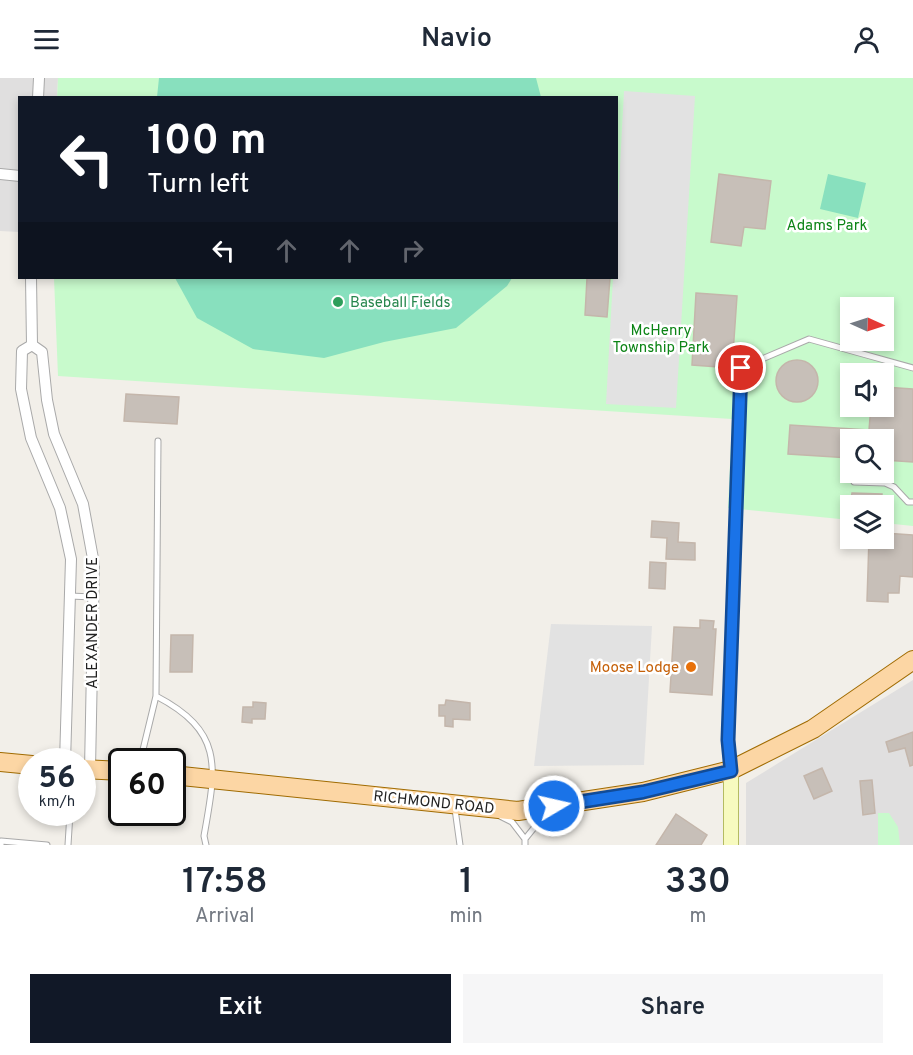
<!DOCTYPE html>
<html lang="en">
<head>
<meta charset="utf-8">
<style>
  :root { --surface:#fff; --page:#f6f6f7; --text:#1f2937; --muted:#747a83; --accent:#111827 }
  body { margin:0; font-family:Overpass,sans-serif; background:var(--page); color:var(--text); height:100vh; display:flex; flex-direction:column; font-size:22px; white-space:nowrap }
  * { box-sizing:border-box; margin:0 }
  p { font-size:20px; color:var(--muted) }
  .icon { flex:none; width:33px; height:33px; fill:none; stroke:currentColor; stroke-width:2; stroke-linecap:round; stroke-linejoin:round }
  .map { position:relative; height:767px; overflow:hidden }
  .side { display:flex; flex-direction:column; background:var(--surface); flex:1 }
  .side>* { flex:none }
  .banner { position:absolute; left:18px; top:18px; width:600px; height:183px; border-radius:0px; box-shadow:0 3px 9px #0003; background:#111827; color:#fff; overflow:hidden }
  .needle { width:39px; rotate:93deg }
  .controls { position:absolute; left:840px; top:219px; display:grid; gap:12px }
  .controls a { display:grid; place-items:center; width:54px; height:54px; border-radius:0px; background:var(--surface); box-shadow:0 3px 9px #0003; font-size:30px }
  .speed { position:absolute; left:18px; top:670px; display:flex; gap:12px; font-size:30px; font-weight:700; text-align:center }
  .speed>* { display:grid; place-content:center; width:78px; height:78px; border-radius:50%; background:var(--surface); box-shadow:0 3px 9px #0003; line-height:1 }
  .speed small { font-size:15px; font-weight:400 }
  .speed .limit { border:3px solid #111; border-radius:9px; background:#fff; color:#111 }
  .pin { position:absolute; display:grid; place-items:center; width:51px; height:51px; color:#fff; margin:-26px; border:3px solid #fff; border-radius:50%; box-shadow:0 2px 6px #0007 }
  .me { position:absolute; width:66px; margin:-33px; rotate:81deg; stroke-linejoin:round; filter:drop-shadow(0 0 4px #0008) }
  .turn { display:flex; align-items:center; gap:21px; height:126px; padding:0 30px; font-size:27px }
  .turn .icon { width:78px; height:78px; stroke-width:2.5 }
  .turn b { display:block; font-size:42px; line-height:51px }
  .lanes { display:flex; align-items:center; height:57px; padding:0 30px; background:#0003; justify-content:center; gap:30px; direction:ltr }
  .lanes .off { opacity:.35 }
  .eta { display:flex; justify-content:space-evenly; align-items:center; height:102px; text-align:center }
  .eta b { font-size:36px; font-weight:600; line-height:42px }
  .button { display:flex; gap:12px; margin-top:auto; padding:12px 30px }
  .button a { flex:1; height:69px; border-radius:0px; background:var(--accent); color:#fff; font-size:24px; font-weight:600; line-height:69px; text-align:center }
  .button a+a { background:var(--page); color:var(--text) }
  header { display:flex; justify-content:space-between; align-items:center; height:78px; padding:0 30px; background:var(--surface); font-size:27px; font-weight:600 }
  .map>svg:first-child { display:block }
</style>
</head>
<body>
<header><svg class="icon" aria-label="menu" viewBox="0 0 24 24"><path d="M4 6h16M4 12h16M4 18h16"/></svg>Navio<svg class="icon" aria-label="person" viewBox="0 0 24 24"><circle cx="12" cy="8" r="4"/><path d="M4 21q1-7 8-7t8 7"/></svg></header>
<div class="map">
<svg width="913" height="767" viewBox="0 0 913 767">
  <rect width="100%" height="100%" fill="#f2efe9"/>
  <path fill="#e0dfdf" d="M0,0h58l-1,19 -37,1 -1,134 -19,-1z
    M913,602v165h-167v-62z"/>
  <path fill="#c8facc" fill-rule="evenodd" d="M58,0h855v448l-29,-3v-17h-34v14l-122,-12 4,-89 -674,-43 -4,-98h562v-180h-559zM850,230h34v32h-34zM850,296h34v32h-34zM850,362h34v32h-34z
    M878,735h11l9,14 2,18h-22z"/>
  <path fill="#88e0be" d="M159,0h377l5,19h-384z
    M828,96l38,9 -8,35 -38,-9z
    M175,200h337l-5,8 -51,42 -72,14 -60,16 -71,-9 -56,-31z"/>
  <path fill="#e2e2e2" d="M624,13l71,5 -19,312 -70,-4 7,-126h3l1,-55z
    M551,546l101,2 -8,139 -110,1z"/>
  <path fill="#c7bfb8" stroke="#c4b6ab" stroke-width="1.5" d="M719,96l52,7 -6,48 -21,-2 -3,19 -30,-4z
    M587,200h23l-3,39 -22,-2z
    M696,215l41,3 -5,72 -40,-3z
    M776 303a21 21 0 1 1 42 0a21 21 0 1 1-42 0Z
    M884,309l29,2v73l-29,-2v-20h-34v18l-62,-4 2,-29 79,5 2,-24h13z
    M126,316l53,3 -2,27 -53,-3z
    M852,415l30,1 -1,12h-31z
    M652,443l27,2 -1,19 17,1v17l-29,-1 1,-21 -16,-1z
    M884,455l29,2v42l-13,-1 -1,17h-11v9l-21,-1 2,-63h15z
    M650,484l16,1 -1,26 -16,-1z
    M700,542l14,1 -1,8h3l-4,66 -42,-3 4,-65 26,1z
    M171,557h22l-1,37h-22z
    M446,622l24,3v17l-17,-1v8l-8,-1v-10h-6v-11h6z
    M253,624l13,1 -1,16h-13v4l-10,-1 1,-15h10z
    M913,654v33l-3,1 -5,-18 -16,4 -3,-10z
    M822,690l10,23 -18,8 -10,-23z
    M872,702l3,33 -12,2 -3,-34z
    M676,736l31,21 -6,10h-45z"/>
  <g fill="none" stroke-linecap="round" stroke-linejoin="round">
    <g stroke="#a9a9a9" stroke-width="7">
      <path id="lane" d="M854,404l31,1 9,4 14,15h5
        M70,518l23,1
        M156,618c69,36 60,72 48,140l2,9
        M140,684l16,-66 2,-255
        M731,688l-3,-26 13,-372 68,-29 104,29
        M455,731l5,36
        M500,738l12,6 13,17
        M1,767v-4l46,4
        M68,767l2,-32
        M525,767v-6l21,-26"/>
    </g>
    <g stroke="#a9a9a9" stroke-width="12">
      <path id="street" d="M38,20l1,-20
        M0,96l20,2
        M31,200l1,67
        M32,267l10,7 5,48 7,34 29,70 11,60 -4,205
        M32,267l-10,6 -1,38 10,49 29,70 11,51 -6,203"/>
    </g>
    <g stroke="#707d05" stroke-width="16">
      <path id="secondary" d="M731,767v-75"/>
    </g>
    <g stroke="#a06b00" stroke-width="20">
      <path id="primary" d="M0,684l32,3
        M82,691l40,2
        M172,697l346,36 125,-19 88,-22 82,-41 100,-69"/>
    </g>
    <use href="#lane" stroke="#fff" stroke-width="5"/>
    <use href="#street" stroke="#fff" stroke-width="10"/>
    <use href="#secondary" stroke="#f7fabf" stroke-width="15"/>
    <use href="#primary" stroke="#fcd6a4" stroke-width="18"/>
  </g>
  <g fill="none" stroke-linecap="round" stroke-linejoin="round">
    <g stroke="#114b97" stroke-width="15">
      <path id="route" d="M554,728l89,-14 88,-21 -3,-31 13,-372"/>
    </g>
    <use href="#route" stroke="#1a73e8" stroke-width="10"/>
  </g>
  <circle fill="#2e9e5b" stroke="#fff" stroke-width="2" cx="338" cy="224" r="6"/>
  <circle fill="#e8710a" stroke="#fff" stroke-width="2" cx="691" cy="589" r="6"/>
  <g text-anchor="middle" stroke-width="5" stroke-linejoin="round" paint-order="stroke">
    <g font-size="15" fill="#0c8416" stroke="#fff">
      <text x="827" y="152">Adams Park</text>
      <text x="661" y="257">McHenry<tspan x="661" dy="17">Township Park</tspan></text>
    </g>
    <g font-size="15" fill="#27864d" stroke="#fff" text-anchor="start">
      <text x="350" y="229">Baseball Fields</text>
    </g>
    <g font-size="15" fill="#222" stroke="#fff">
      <text transform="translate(92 545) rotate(-90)" y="5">ALEXANDER DRIVE</text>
      <text transform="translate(434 724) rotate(6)" y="5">RICHMOND ROAD</text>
    </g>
    <g font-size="15" fill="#c56008" stroke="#fff" text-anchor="end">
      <text x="679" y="594">Moose Lodge</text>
    </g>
  </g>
</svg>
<div class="controls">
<a><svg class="needle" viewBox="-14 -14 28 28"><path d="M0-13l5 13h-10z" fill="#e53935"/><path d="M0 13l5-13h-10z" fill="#747a83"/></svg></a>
<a><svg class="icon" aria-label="sound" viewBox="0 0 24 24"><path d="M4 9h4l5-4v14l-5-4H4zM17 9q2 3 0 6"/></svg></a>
<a><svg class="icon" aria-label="search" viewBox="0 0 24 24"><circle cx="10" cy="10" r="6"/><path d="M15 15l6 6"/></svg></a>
<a><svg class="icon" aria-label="layers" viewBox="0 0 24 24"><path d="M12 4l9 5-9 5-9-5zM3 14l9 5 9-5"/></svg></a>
</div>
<div class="speed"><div>56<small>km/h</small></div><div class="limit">60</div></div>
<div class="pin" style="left:741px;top:290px;background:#d93025"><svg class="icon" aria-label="arrive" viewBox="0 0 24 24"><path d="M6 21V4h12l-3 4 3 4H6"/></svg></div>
<svg class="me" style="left:554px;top:728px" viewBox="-20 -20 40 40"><circle r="17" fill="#1a73e8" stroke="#fff" stroke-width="3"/><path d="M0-11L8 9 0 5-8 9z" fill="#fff"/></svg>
<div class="banner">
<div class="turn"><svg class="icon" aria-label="left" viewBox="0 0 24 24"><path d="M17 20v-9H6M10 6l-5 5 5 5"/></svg><div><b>100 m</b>Turn left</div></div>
<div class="lanes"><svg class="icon" aria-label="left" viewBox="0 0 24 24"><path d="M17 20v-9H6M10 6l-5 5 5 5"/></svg><svg class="icon off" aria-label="ahead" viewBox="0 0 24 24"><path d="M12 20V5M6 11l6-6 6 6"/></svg><svg class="icon off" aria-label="ahead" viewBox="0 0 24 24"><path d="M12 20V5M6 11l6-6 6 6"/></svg><svg class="icon off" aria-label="right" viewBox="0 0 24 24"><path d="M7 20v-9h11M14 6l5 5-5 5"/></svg></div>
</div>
</div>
<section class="side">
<div class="eta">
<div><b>17:58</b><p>Arrival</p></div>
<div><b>1</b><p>min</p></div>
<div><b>330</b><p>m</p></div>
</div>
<div class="button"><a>Exit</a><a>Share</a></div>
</section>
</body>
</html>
